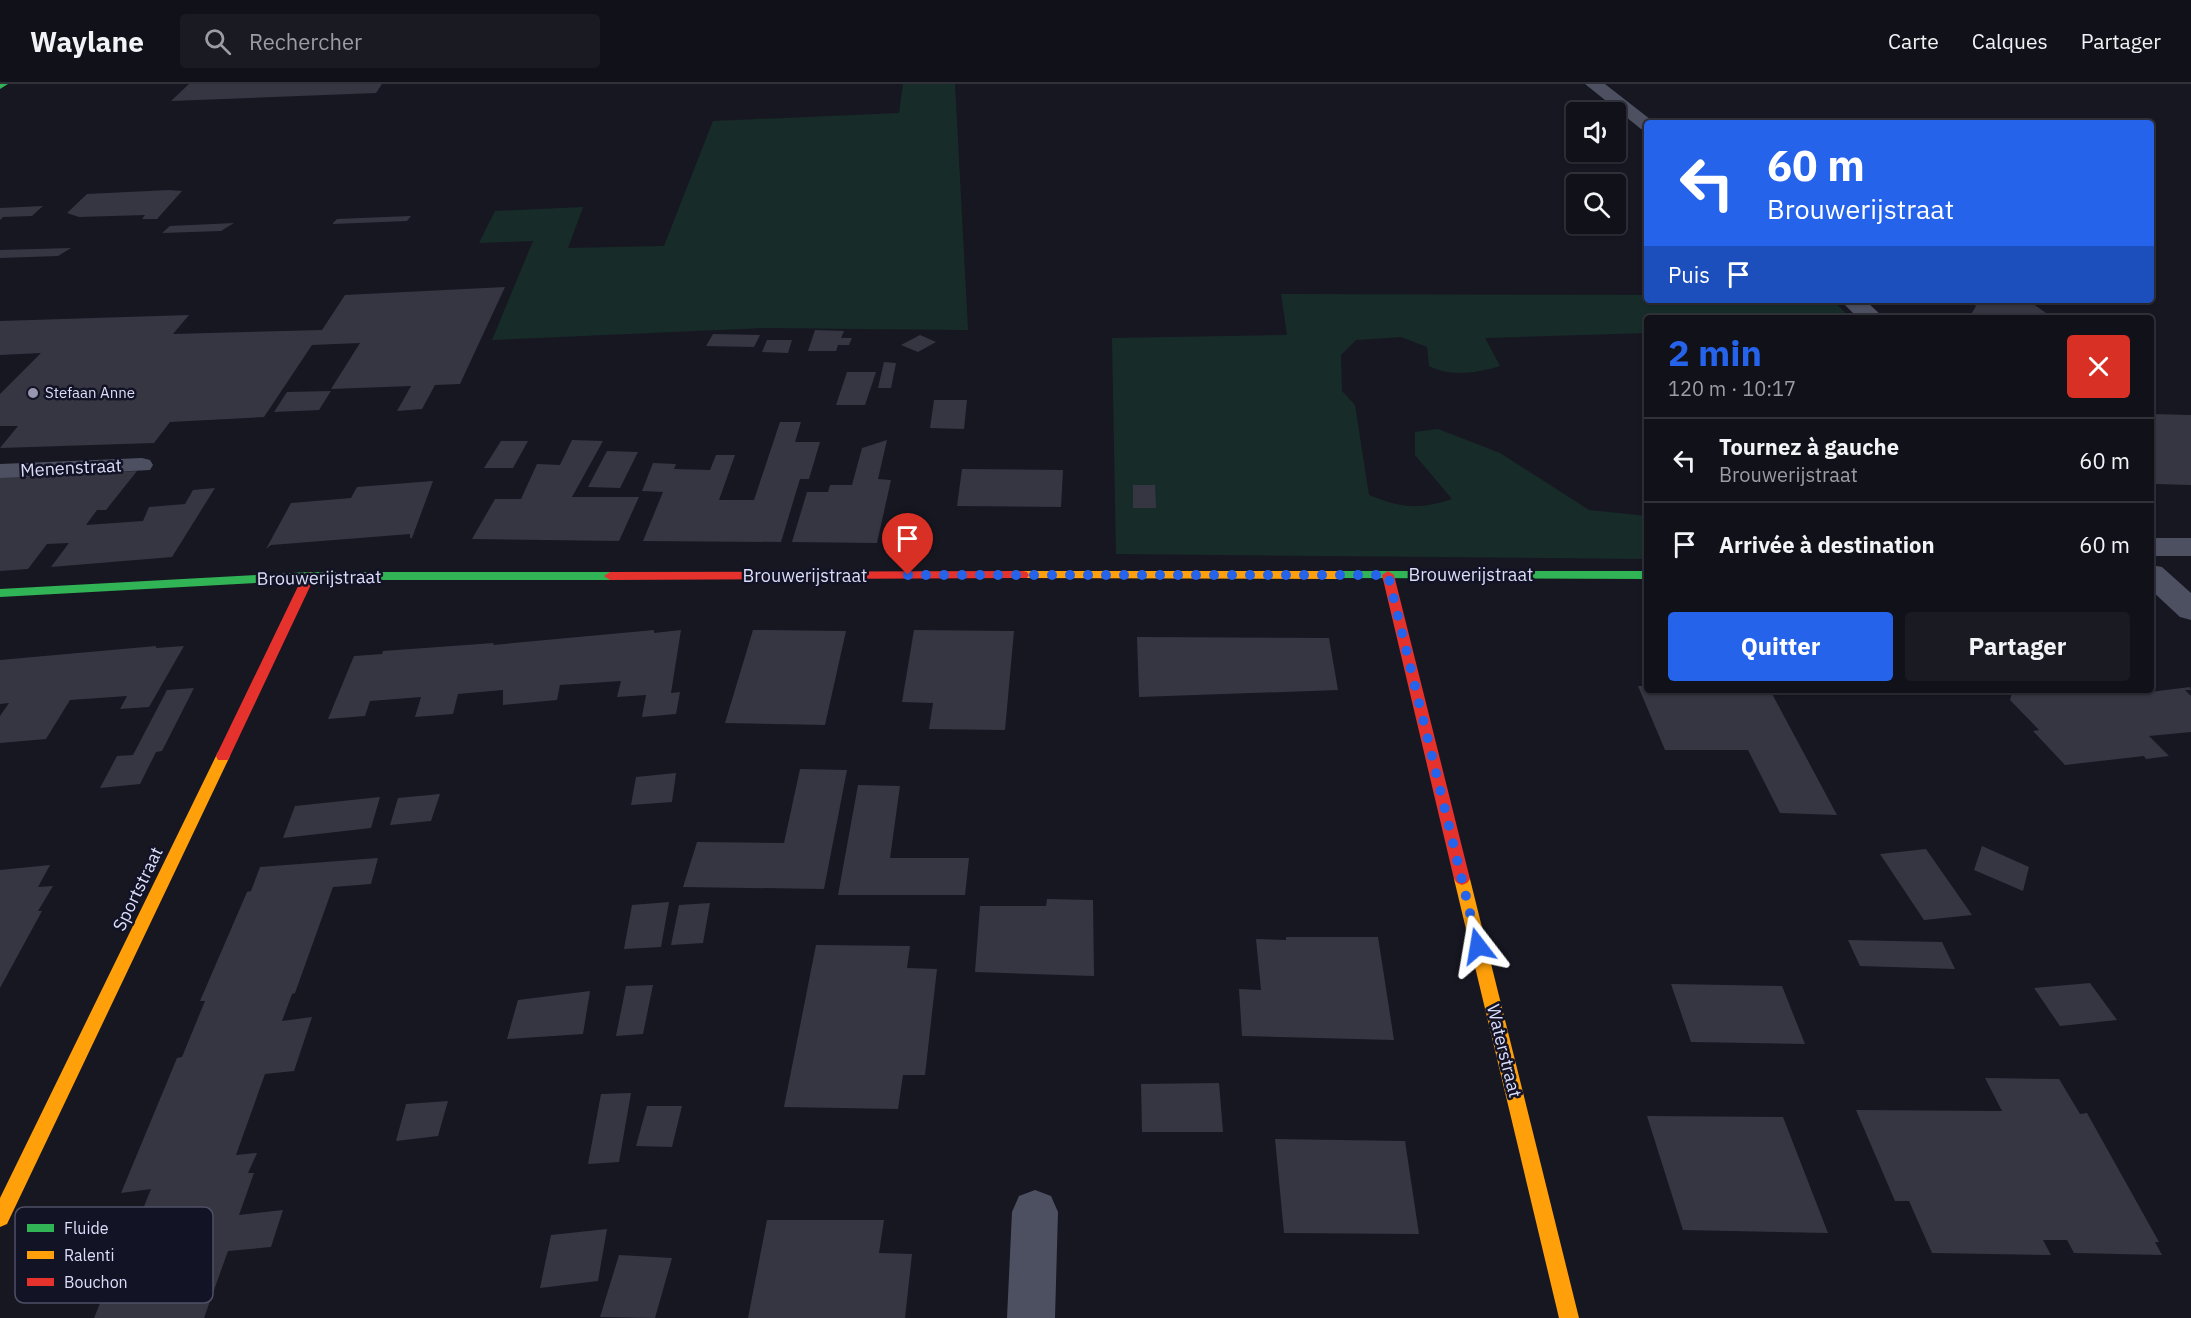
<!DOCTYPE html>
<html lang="fr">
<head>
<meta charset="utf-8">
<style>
  :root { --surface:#11111a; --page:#1a1a23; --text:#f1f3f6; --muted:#9c9da2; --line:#303139; --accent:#2563eb }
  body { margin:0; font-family:"IBM Plex Sans",sans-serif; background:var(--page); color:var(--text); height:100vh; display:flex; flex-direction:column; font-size:22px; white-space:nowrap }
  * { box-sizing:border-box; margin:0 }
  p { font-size:20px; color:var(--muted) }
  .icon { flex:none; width:33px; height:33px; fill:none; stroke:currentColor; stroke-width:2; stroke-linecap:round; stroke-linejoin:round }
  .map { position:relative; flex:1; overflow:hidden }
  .side { position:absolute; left:1644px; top:231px; width:510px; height:378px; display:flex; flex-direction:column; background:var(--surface); border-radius:6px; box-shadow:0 2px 4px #0004,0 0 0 2px var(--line) }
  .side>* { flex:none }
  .guide { position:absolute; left:1644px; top:36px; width:510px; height:183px; border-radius:6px; box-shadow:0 2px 4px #0004,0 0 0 2px var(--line); background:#2563eb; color:#fff; overflow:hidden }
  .tools { position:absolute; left:1566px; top:18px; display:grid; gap:12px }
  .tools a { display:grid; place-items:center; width:60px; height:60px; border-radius:6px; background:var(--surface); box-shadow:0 2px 4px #0004,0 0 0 2px var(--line); font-size:30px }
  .pin { position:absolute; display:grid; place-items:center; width:51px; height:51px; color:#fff; margin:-62px -26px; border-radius:50% 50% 50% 0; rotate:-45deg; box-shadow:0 0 6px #0007 }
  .pin .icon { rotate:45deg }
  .me { position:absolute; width:66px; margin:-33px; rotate:346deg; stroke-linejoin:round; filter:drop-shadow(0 0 4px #0008) }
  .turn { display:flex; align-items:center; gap:21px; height:126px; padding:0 24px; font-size:27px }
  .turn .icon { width:78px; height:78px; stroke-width:2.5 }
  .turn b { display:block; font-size:42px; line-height:51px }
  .then { display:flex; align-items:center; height:57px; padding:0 24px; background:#0003; gap:12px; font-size:22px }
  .round { display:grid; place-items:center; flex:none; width:63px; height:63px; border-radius:6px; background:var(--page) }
  .summary { display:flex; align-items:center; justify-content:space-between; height:102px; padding:0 24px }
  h1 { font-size:36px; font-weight:700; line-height:45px; color:var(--accent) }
  .button { display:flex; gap:12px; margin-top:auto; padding:12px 24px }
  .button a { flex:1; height:69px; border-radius:6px; background:var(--accent); color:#fff; font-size:24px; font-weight:700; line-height:69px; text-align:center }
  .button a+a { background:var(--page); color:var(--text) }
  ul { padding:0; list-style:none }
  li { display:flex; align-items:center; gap:18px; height:84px; padding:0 24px; border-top:2px solid var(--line) }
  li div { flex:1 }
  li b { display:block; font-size:22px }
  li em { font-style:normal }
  header { display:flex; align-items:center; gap:36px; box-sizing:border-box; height:84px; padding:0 30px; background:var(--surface); border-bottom:2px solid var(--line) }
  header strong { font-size:28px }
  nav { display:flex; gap:33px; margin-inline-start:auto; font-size:21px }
  .search { width:420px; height:54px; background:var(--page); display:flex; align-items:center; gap:15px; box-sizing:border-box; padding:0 21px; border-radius:6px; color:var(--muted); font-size:22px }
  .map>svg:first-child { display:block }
</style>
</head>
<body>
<header>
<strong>Waylane</strong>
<div class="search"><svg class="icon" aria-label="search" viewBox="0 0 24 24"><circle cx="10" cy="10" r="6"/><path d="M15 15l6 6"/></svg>Rechercher</div>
<nav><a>Carte</a><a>Calques</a><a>Partager</a></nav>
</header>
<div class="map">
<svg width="2191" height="1234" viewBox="0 0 2191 1234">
  <rect width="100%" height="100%" fill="#171722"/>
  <path fill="#172c29" d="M903,0h52l13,246 -202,-2 -274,12 41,-99 -54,2 16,-32 88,-4 -15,41 96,-2 49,-125 186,-8z
    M1281,210l366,1v5h186l17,18h-203v15l-162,5 15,28c-23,7 -49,11 -71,0l-2,-19 -26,-10 -45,3 -15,15 1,36 13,14 14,90c31,13 51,15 83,4l-37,-44v-23l23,-3 62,24 89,57 58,6v43l-531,-5 -4,-216 175,-3z"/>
  <path fill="#363643" d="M189,0h193l-6,9 -205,8z
    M169,106l13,1 -25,28h-15l3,-4 -66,2 -12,-4 20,-19z
    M43,122l-11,10 -29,1 -3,3v-12z
    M411,132l-4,5 -75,3 5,-5z
    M234,139l-13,8 -59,2 8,-7z
    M71,164l-13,8 -58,2v-8z
    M505,203l-45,97 -25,1 -13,24 -25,2 14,-25 -80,3 29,-46 -48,2 -48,72 -94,5 -16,21 -154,5 18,-22h-18v-32l41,-41 -41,2v-34l189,-6 -16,19 149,-4 23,-35z
    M1968,216h60l18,13 -3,1 4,3 -78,1 7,-12z
    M815,246l29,1 -3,7h11l-3,7h-11l-2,6h-28z
    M713,250l47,1 -6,12 -48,-1z
    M920,251l16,7 -18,10 -17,-7z
    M767,256h25l-4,13 -26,-1z
    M884,278l12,1 -5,25h-13z
    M847,288h29l-11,33h-29z
    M331,307l-12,19 -45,2 13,-20z
    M934,316h33l-3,29 -34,-1z
    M2151,330l40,1v70l-36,-1 -4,-4z
    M780,338h21l-6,20h25l-11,37h-9l-19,63 -138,-1 20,-49 -21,-1 11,-28 23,1 -2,5 36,1 6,-15h19l-16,45h35z
    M572,356l31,1 -31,56h67l-20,44 -147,-2 23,-40h26l16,-35 23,1z
    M887,356l-9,39 13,1 -14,63 -85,-1 15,-50h21l2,-7h22l10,-37z
    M501,357h27l-15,27h-29z
    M607,367l31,1 -18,36 -32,-1z
    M962,385l101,1 -2,37 -104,-1z
    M137,387l-31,39h-9l-11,15 57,-4 6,-14 36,-3 8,-14 22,-2 -43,69 -121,10 18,-24 -22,1 -19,25 -28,2v-94z
    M433,397l-21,57h-2v-4l-139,11 -5,4 25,-46 60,-5 6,-11z
    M1133,401h22l1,23h-23z
    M654,546v3l27,-3 -10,63 9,-1 -4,22 -34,3 4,-22 -29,2 4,-16 -61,4 -3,15 -54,5v-15l-45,4 -5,20 -38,3 6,-20 -51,4 -5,15 -37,3 26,-63 28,-2 1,-3 111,-8 -1,2z
    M753,546l93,1 -21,94 -100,-2z
    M914,546l100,1 -9,99 -76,-1 4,-26 -31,-1z
    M1137,553l192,1 9,52 -199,7z
    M156,562v2l28,-2 -35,61 -29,2 7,-13 -57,4 -24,39 -46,4v-27l9,-13 -9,1v-44z
    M1638,602h9v4h123l67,125 -57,-2 -32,-63h-83z
    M2190,603l1,3h-6l6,6v36l-42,4 20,20 -23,3 -2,-3 -79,9 -32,-34 6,-1 -29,-30 3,-10h108l5,5z
    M194,604l-32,63 -6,1 -16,32 -40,4 17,-32 16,-1 34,-65z
    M800,685l47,1 -23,119 -141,-2 14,-45 87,1z
    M676,689l-4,29 -41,3 5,-28z
    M858,701l42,1 -10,72h79l-4,37h-127z
    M440,710l-9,27 -41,4 8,-27z
    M380,713l-9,31 -88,10 12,-32z
    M1982,762l47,21 -6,24 -49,-21z
    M1926,765l46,66 -48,5 -44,-66z
    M378,774l-7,26 -38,3 -38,106 -3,1 -10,27 30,-4 -18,54 -29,3 -29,81 21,-2 -9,20h6l-15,42 44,-5 -12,37 -43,4 -24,67h-110l23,-56 5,-1 29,-72 -30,4 56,-135 5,-1 23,-56h-5l47,-109 4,-1 9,-24z
    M50,781l-12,22 15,-1 -15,25h4l-42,77v-118z
    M1047,815l46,1 1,76 -119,-4 5,-66h66z
    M669,818l-8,45 -37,2 8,-44z
    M710,819l-7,40 -32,2 8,-40z
    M1286,853h92l16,103 -152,-4 -3,-47 22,1 -5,-51 30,1z
    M1848,856l94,2 13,27 -95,-3z
    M816,861l94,1 -3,22 30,1 -12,106h-22l-5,34 -114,-2z
    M2090,899l27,37 -57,6 -26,-38z
    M1671,900l111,2 23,58 -114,-2z
    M653,901l-10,49 -27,2 10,-50z
    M590,907l-7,43 -76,5 11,-39z
    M1985,994l74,1 21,35 7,-1 72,129h-4l7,13 -88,-2 -7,-13h-24l8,15 -119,-2 -23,-52h-14l-39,-91 146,1z
    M1219,999l4,49h-81l-1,-48z
    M631,1009l-12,69 -31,2 13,-70z
    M448,1017l-10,35 -42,5 10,-37z
    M647,1022h35l-10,41 -36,-1z
    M1647,1032l136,1 45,116 -145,-3z
    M1275,1055l130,2 14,93 -135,-1z
    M767,1136h117l-5,33 33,1 -7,64h-157z
    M607,1145l-9,52 -58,7 11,-53z
    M619,1171l53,3 -17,60 -55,-1z"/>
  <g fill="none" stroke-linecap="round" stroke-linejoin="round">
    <path fill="#4d5061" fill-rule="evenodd" d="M142,374l8,2 3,5 -3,5 -150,8v-14z"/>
    <path fill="#4d5061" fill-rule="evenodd" d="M1585,0h20l50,39h-8v7l-6,-1z
      M1840,216h25l19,18h-26z
      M2151,454h40v18h-40z
      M2151,481l11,2 29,26v27l-11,-3 -29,-27z
      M1035,1106l16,6 7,16 -3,106h-48l5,-106 7,-16z"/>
    <path fill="#30b455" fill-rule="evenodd" d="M0,0h8l-8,5z
      M1339,487h308v8l-312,-1 -2,-3 2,-3z
      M309,488h301l6,4 -6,4h-301l-309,17v-8z"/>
    <path fill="#ff9f0a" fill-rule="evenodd" d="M1023,487h316l6,4 -6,4 -320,-1 -2,-3 2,-3z
      M223,667l5,1 2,4 -223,468 -7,3v-29l216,-442 2,-4z
      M1462,789l5,2 3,4 109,439h-20l-105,-439 3,-4z"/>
    <path fill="#e5322d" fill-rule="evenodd" d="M1023,487l4,1 2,3 -2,3 -417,2 -6,-4 6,-4z
      M1388,487l6,4 76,304 -3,4 -5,2 -5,-2 -3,-4 -72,-304z
      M309,488l6,4 -85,180 -2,4h-10l-2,-4 87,-180z"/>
  </g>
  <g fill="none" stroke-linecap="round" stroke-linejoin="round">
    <path stroke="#2563eb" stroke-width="10" stroke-dasharray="0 18" d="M908,491h480l90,371"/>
  </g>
  <circle fill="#9798ae" stroke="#131326" stroke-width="2" cx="33" cy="309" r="6"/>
  <g text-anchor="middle" stroke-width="5" stroke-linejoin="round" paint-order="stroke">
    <g font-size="15" fill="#dcddfa" stroke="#131326" text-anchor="start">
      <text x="45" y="314">Stefaan Anne</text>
    </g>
    <g font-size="18" fill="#dcddfa" stroke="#131326">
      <text transform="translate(71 384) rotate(-3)" y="6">Menenstraat</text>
      <text x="1471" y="497">Brouwerijstraat</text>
      <text x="805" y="498">Brouwerijstraat</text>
      <text transform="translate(319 494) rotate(-1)" y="6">Brouwerijstraat</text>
      <text transform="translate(138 805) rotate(-64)" y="6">Sportstraat</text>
      <text transform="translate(1504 967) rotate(76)" y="6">Waterstraat</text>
    </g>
  </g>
  <rect x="15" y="1123" width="198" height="96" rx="9" fill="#131326" stroke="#4f5066" stroke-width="1.5"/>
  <rect x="27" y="1140" width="27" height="8" fill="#30b455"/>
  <rect x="27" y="1167" width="27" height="8" fill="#ff9f0a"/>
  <rect x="27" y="1194" width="27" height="8" fill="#e5322d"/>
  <g font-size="16" fill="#dcddfa">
    <text x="64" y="1150">Fluide</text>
    <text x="64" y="1177">Ralenti</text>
    <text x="64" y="1204">Bouchon</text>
  </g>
</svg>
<div class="tools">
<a><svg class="icon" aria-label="sound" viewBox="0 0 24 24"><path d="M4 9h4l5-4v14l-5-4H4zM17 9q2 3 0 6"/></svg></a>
<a><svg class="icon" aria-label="search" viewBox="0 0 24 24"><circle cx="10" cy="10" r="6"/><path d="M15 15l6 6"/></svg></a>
</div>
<div class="pin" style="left:908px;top:491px;background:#d93025"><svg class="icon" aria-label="arrive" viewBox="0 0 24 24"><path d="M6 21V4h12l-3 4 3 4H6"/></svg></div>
<svg class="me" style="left:1478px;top:862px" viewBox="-20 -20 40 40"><path d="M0-17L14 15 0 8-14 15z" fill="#2563eb" stroke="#fff" stroke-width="4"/></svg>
<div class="guide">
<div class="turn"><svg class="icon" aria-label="left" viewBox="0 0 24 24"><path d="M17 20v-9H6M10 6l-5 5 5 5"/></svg><div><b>60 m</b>Brouwerijstraat</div></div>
<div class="then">Puis<svg class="icon" aria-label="arrive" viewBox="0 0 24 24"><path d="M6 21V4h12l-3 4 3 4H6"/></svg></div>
</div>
<section class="side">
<div class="summary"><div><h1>2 min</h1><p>120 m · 10:17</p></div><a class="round" style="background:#d93025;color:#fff"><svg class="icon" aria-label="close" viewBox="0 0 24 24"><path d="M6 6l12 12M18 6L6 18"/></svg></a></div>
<ul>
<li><svg class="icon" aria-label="left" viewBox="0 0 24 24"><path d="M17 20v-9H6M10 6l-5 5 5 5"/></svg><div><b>Tournez à gauche</b><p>Brouwerijstraat</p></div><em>60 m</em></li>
<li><svg class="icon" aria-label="arrive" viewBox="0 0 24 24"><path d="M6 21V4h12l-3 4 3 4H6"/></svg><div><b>Arrivée à destination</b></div><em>60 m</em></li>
</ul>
<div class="button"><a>Quitter</a><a>Partager</a></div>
</section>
</div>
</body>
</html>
